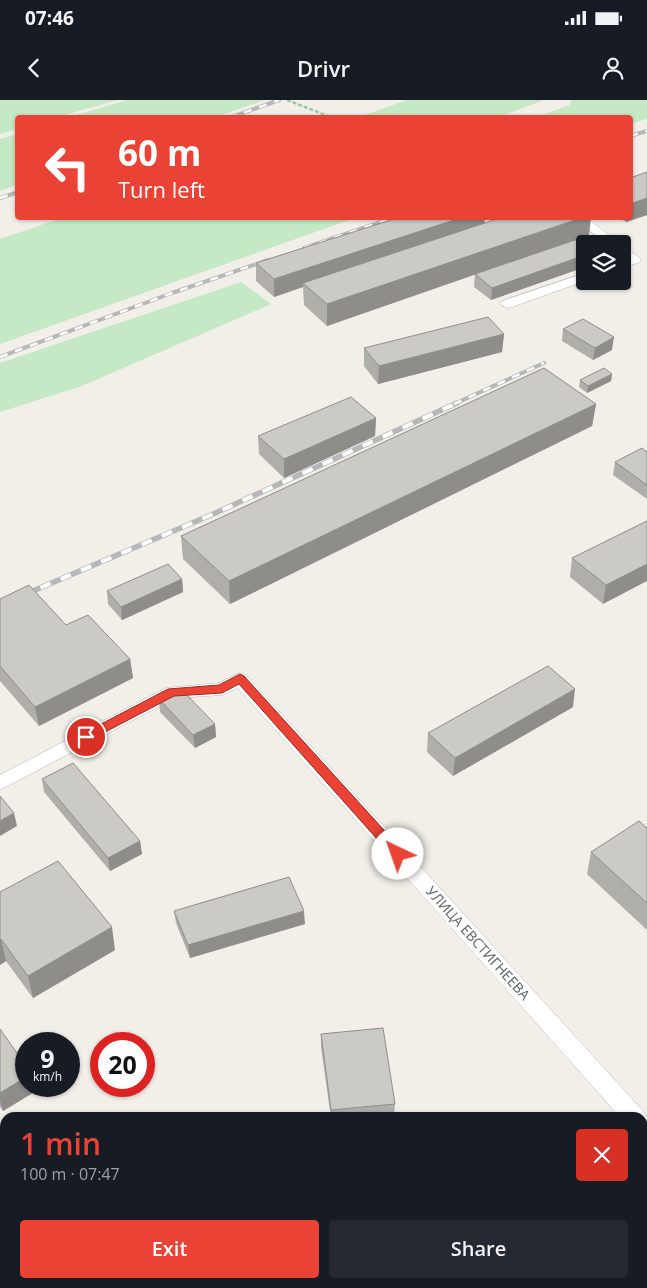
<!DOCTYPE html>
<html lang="en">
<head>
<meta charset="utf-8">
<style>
  :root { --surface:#171b24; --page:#242831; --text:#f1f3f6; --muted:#9ea1a6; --accent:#ea4335 }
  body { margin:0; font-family:"Open Sans",sans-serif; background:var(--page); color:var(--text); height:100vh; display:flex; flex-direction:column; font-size:19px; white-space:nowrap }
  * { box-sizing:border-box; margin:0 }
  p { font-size:16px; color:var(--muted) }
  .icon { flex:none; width:28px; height:28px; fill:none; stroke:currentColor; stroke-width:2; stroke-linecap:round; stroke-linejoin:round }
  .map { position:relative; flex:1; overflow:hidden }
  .sheet { position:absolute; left:0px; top:1012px; width:648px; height:176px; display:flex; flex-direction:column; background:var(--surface); border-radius:15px 15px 0 0; box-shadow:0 1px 4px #0004 }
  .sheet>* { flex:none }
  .banner { position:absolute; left:15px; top:15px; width:618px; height:105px; border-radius:5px; box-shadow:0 1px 4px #0004; background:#ea4335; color:#fff; overflow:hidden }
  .controls { position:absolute; left:576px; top:135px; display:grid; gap:10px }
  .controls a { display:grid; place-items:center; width:55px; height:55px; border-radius:5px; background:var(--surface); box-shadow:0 1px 4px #0004; font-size:25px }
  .speed { position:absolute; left:15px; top:932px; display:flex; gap:10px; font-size:25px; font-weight:700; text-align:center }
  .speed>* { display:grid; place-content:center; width:65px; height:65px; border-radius:50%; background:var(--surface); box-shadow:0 1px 4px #0004; line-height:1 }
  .speed small { font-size:12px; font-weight:400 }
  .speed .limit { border:8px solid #d22; background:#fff; color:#111 }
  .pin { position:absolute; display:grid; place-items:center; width:42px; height:42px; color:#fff; margin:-21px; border:2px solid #fff; border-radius:50%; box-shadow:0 1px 5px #0007 }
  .me { position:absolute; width:55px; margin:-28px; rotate:318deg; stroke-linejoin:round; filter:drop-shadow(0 0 4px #0008) }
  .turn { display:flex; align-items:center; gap:18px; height:105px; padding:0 20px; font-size:22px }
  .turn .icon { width:65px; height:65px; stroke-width:2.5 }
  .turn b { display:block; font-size:35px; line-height:42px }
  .round { display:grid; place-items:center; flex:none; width:52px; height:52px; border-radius:5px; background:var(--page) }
  .summary { display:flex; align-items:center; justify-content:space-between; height:85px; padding:0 20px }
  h1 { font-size:30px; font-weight:600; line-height:38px; color:var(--accent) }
  .action { display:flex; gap:10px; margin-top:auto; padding:10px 20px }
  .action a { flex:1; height:58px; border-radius:5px; background:var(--accent); color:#fff; font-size:20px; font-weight:600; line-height:58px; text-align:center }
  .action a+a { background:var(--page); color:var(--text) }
  .status { display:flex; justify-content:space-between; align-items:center; height:35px; padding:0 25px; background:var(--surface); direction:ltr }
  .status svg { height:14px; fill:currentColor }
  header { display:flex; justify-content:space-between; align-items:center; height:65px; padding:0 20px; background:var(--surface); font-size:22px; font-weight:600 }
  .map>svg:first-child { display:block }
</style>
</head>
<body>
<div class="status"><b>07:46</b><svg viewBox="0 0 49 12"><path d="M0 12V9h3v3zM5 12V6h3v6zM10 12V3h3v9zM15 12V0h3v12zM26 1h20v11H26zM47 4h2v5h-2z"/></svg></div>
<header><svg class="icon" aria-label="back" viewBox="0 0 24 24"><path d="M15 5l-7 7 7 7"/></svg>Drivr<svg class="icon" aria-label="person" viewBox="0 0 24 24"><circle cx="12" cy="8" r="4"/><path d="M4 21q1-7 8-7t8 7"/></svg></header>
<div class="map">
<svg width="647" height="1188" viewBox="0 0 647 1188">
  <rect width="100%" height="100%" fill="#f1efe8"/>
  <path fill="#c5e8c5" d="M0,0h118l-61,17 -39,1 -1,11 -17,5z
    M127,0h138l-50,17h-145z
    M407,0h137l-45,17h-140z
    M572,0h75v19l-17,5v-6l-93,-1 33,-12z
    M17,34v51l-17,6v-52z
    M62,118h286l1,2 -349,124v-105z
    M241,182l30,22 -189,82 -82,26v-49z"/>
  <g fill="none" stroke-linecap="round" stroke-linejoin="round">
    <g stroke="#b5b8bc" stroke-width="1">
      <path id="lane" d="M574,118h13l33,26h-14z
        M622,146l19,13 -1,3 -18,6v-9l3,-1 -3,-2z
        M585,173v8l-73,26 -5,1 -7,-4 2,-3z
        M240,573l6,2 397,436 4,6v23l-5,-2v-20h-21l-383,-430 -16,7 -47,3 -175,92v-15l166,-87 53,-5z"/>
    </g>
    <path stroke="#9cc7a9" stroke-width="2.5" stroke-dasharray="4 2" stroke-linecap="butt" d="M287,0l46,18"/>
    <use href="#lane" fill="#fff" fill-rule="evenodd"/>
    <g stroke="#b6b7b8" stroke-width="4">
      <path id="rail-far1" d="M229,18l50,-18
        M630,36l17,-5
        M0,98l18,-6
        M304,148l89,-30
        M0,257l172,-64 96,-33
        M454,304l90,-41"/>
    </g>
    <g stroke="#b6b7b8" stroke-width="5.5">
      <path id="rail" d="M0,505l211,-90 246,-112"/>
    </g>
    <use href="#rail-far1" stroke="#fff" stroke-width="2.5" stroke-dasharray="8" stroke-linecap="butt"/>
    <use href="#rail" stroke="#fff" stroke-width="4" stroke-dasharray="11" stroke-linecap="butt"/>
  </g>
  <path fill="#afaea9" d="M647,72v43l-21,7 -7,-4h11v-40z
    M485,118l-1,5 105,12 -20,7 16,2v23l-94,33 -17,-13 1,-13 -148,52 -23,-21 -1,-18 -29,10 -18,-16v-18z
    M563,229l49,21 -19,10 -31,-19z
    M504,234l-2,18 -124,32 -14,-18v-18z
    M612,274l-1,7 -24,12 -8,-6 1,-7z
    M596,304l-4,22 -362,178 -47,-45 -2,-23z
    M376,318l-1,18 -91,42 -25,-24 -1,-18z
    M647,352v47l-34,-24 2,-13z
    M647,421l-44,83 -33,-27 2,-19z
    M182,479l1,13 -61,28 -14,-16 -1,-13z
    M0,499l66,26 64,34 3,19 -94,48 -39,-45z
    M159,599l56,25 1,13 -21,11 -35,-36z
    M573,607l-120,69 -26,-24 1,-19z
    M42,679l98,62 2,13 -32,17 -66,-79z
    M647,728v102l-60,-56 4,-22z
    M0,792l115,58 -82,48 -27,-37 -6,4z
    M174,811l131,13 -115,34 -14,-35z
    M0,929l26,57h9l1,5 -33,20 -3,-4z
    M321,934l74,70 -1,12 -14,2h-49l-10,-71z
    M353,1184h121v4h-121z"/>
  <path fill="#8f8d8a" d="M647,98v17l-21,7v-4h4v-14z
    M460,118h25l-1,8 -181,57v4l-29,10v-18z
    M581,118h10l-2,17 -262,91v-22z
    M585,155v12l-94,33 1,-12z
    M504,234l-2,18 -124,32 1,-18z
    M614,237l-2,13 -19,10 2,-12z
    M612,274l-1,7 -24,12 1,-7z
    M596,304l-4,22 -362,178 -1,-23z
    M376,318l-1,18 -91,42v-19z
    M647,464v17l-44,23 3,-19z
    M182,479l1,13 -61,28 -1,-13z
    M130,559l3,19 -94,48 -4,-19z
    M575,589l-2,18 -120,69 2,-18z
    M215,624l1,13 -21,11 -2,-13z
    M14,713l3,13 -17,10v-15z
    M140,741l2,13 -32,17 -2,-13z
    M304,811l1,13 -115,34 -2,-13z
    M112,827l3,23 -82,48 -5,-22z
    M1,839l5,22 -6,4v-25z
    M26,977v9h9l1,5 -33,20 -3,-10v-8z"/>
  <path fill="#cccac5" stroke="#8f8d8a" d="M647,72v26l-17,6v-26z
    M397,118h63l-186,61 -18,-16z
    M500,118h81l-254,86 -24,-21z
    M581,138l7,6h-3v11l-93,33 -17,-14z
    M488,217l16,17 -125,32 -15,-18z
    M583,219l31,18 -19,11 -32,-19z
    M544,268l52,36 -367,177 -48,-45z
    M604,268l8,6 -24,12 -8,-6z
    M351,297l25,21 -92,41 -26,-23z
    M642,348l5,4v33l-32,-23z
    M647,421v43l-41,21 -34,-27z
    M168,464l14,15 -61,28 -14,-16z
    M29,485l37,40 22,-10 42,44 -95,48 -35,-41v-67z
    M548,566l27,23 -120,69 -27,-25z
    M180,588l35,36 -22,11 -34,-36z
    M73,663l67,78 -32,17 -66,-79z
    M0,696l14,17 -14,8z
    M639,721l8,7v75l-56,-51z
    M58,761l54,66 -84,49 -27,-37 -1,1v-48z
    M289,777l15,34 -116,34 -14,-34z
    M383,928l12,76 -64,6 -10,-76z
    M0,929l26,37v11l-26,16z
    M356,1184h118v4h-118z"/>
  <path fill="#ea4335" stroke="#982c22" d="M240,574l4,2 159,175 1,3 -1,4h-9l-155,-174 -17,9 -48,3 -84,44h-8l-2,-3 2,-3 86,-45 51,-4z"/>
  <g text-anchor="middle" stroke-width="4.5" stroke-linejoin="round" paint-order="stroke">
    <g font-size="14" fill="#5f6368" stroke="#fff">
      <text transform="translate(478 843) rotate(48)" y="5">УЛИЦА ЕВСТИГНЕЕВА</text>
    </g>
  </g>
</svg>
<div class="controls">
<a><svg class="icon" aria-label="layers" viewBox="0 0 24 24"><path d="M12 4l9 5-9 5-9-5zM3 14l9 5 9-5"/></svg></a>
</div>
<div class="speed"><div>9<small>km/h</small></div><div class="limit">20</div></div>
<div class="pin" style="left:86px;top:637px;background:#d93025"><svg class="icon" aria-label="arrive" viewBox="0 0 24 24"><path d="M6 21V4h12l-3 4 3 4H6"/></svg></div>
<svg class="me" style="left:398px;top:754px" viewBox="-20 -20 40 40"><circle r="19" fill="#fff"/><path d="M0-13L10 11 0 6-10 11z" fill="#ea4335"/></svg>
<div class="banner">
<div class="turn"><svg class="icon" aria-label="left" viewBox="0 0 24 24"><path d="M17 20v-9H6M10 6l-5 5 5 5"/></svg><div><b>60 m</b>Turn left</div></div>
</div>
<section class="sheet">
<div class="summary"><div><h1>1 min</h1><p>100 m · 07:47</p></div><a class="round" style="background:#d93025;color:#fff"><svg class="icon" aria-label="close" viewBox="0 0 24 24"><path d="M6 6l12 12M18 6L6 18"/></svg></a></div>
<div class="action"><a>Exit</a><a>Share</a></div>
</section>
</div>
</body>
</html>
